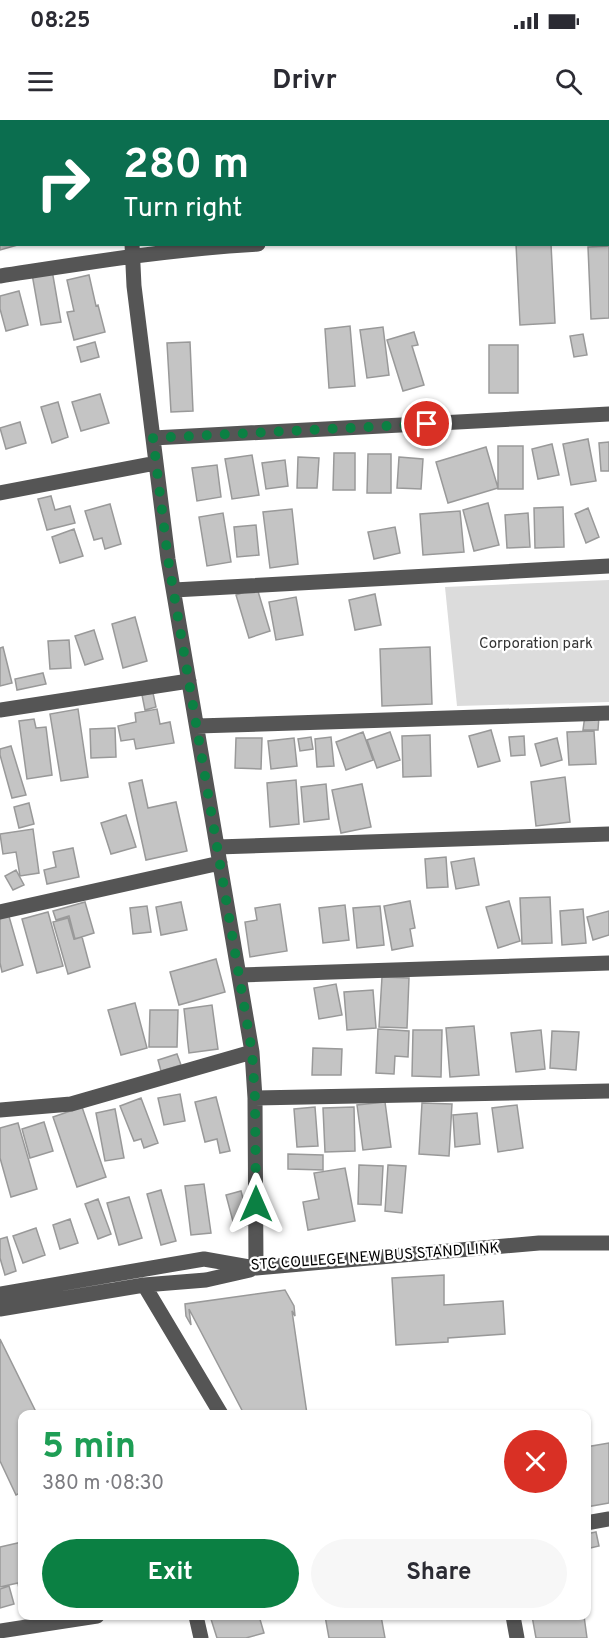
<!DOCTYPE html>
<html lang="en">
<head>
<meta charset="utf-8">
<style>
  :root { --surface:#fff; --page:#f7f7f7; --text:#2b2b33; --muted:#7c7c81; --accent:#0b8043 }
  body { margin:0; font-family:Overpass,sans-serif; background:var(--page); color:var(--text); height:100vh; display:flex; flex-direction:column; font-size:22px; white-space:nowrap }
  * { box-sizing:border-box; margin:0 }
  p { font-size:20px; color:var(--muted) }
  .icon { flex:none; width:33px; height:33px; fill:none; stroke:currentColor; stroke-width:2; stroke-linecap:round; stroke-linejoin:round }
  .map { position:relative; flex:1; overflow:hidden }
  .details { position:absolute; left:18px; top:1290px; width:573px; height:210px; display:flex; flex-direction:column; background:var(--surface); border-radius:12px; box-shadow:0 2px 4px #0004 }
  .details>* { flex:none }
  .hud { position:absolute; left:0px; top:0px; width:609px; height:126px; box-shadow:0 2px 4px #0004; background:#0b6e4f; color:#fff; overflow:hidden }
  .pin { position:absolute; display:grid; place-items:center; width:51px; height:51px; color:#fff; margin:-26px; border:3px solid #fff; border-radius:50%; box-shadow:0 2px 6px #0007 }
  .me { position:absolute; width:66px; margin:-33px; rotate:0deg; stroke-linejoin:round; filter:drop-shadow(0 0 4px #0008) }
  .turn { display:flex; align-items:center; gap:21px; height:126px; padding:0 24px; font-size:27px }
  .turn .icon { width:78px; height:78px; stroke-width:2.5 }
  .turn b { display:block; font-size:42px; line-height:51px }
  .round { display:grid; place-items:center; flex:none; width:63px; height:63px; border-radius:32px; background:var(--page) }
  .headline { display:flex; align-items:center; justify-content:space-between; height:102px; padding:0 24px }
  h1 { font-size:36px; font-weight:700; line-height:45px; color:#1e9e55 }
  .cta { display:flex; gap:12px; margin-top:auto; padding:12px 24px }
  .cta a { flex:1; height:69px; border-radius:36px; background:var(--accent); color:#fff; font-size:24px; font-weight:700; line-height:69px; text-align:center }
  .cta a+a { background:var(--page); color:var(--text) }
  .status { display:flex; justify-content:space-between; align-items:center; height:42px; padding:0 30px; background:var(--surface); direction:ltr }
  .status svg { height:16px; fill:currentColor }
  header { display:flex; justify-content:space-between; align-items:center; height:78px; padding:0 24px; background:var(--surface); font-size:27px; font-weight:700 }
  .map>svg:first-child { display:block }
</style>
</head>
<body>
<div class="status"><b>08:25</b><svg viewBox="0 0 49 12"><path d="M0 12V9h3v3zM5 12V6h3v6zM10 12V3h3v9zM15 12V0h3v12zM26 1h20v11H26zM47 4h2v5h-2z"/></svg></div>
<header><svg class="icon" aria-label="menu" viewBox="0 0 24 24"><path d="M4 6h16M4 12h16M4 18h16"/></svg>Drivr<svg class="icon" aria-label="search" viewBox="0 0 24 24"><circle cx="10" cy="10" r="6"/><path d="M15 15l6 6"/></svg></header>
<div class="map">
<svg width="609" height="1518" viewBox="0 0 609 1518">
  <rect width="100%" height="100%" fill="#fff"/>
  <path fill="#dcdcdc" d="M609,460v122l-152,4 -12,-119z"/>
  <path fill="#c4c4c4" stroke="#999" stroke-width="1.5" d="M2,63v61h19l-21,6v-66z
    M516,124h35l4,79 -35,2z
    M609,126v72l-18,1 -3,-72z
    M52,150l9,52 -20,3 -9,-51z
    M89,155l7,31 2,-1 7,27 -31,8 -7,-28 7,-1 -7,-31z
    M19,171l9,34 -22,6 -6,-22v-13z
    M350,206l5,60 -26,2 -4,-59z
    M383,207l6,48 -22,3 -7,-48z
    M414,212l4,13 -6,1 12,39 -21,6 -16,-51z
    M583,214l4,21 -13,2 -4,-21z
    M95,222l4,15 -18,5 -4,-15z
    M190,222l3,69 -22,1 -4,-69z
    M489,225h29v48h-29z
    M100,274l9,29 -28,8 -9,-29z
    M58,282l10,35 -16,6 -11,-36z
    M20,302l6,21 -20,6 -6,-21z
    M588,319l8,42 -25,4 -8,-41z
    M609,322v29h-8l-2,-28z
    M552,324l7,31 -21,4 -6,-30z
    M498,326h25v43h-25z
    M486,327l12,41 -50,15 -12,-41z
    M334,333h21v37h-22z
    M368,334h23v39h-24z
    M252,335l7,40 -27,4 -7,-40z
    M298,337l21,1 -2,30h-20z
    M399,337l24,2 -2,30 -24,-1z
    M285,340l3,26 -22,3 -4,-26z
    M217,345l4,32 -24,4 -5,-33z
    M51,376l4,14 15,-4 5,17 -28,7 -9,-31z
    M488,383l11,42 -25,6 -11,-41z
    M110,384l11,40 -16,5 -3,-11 -8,2 -9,-29z
    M563,387l1,40 -29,1 -1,-40z
    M588,388l11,29 -13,6 -11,-29z
    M292,389l6,55 -28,4 -7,-56z
    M460,391l4,41 -41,3 -3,-41z
    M223,393l8,49 -24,4 -8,-49z
    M528,393l2,34 -23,1 -2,-33z
    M256,405l3,30 -22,2 -3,-30z
    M395,407l5,26 -26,6 -6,-27z
    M74,409l9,27 -23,7 -8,-26z
    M257,468l13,43 -21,7 -13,-43z
    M375,474l6,31 -26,5 -6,-30z
    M296,477l7,38 -27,5 -7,-38z
    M135,497l12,44 -24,7 -11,-44z
    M94,510l9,29 -18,6 -10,-29z
    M69,520l2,28 -21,1 -2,-28z
    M3,527l9,36 -12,3v-38z
    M430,527l2,57 -50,2 -2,-57z
    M43,553l3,11 -29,6 -2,-11z
    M153,573l3,14 -11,3 -3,-15z
    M78,589l10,68 -27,4 -11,-67z
    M157,589l3,15 10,-2 4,21 -38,6 -2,-10 -13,2 -3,-15 18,-4 -1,-9z
    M585,595l14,1 -1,14h-15z
    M34,599l2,9 10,-1 6,48 -25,4 -8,-58z
    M115,608l1,29 -25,1 -1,-29z
    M491,610l9,31 -22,6 -9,-31z
    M594,611l2,33 -27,1 -2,-33z
    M363,612l10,28 -27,10 -10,-28z
    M390,612l10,28 -23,8 -10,-28z
    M430,615l1,41 -28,1 -1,-41z
    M524,616l1,19 -14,1 -2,-19z
    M311,617l2,12 -13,2 -2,-12z
    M331,617l3,29 -17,1 -2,-28z
    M236,618h26l-1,31 -26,-1z
    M294,618l3,28 -26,3 -3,-28z
    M557,618l5,22 -21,6 -6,-22z
    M11,626l15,49 -14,3 -12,-43v-6z
    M565,657l5,45 -34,4 -5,-44z
    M142,660l6,28 28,-6 11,49 -41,9 -17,-77z
    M296,660l3,44 -29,3 -3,-44z
    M326,664l3,35 -25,3 -3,-35z
    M362,664l9,43 -30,6 -9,-43z
    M29,683l5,21 -15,4 -5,-21z
    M126,695l10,32 -25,7 -10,-31z
    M33,709l6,44 -19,3 -4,-24 -13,2 -3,-20z
    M73,728l6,29 -32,7 -3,-14 12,-3 -3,-15z
    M446,737l2,30 -21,1 -2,-29z
    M474,738l5,27 -23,4 -5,-27z
    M16,750l8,15 -11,5 -8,-14z
    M550,777l2,46 -30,1 -2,-46z
    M410,781l5,27 -5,1 3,17 -21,4 -8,-44z
    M509,781l11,40 -22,7 -12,-41z
    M85,782l9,31 -19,6 -6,-23 -13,4 -3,-9z
    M181,782l6,28 -26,5 -5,-28z
    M280,784l7,47 -37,6 -5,-35 12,-2 -2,-12z
    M345,785l4,35 -26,3 -4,-35z
    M147,786l4,26 -18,2 -3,-26z
    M380,786l4,39 -27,3 -4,-40z
    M583,789l3,34 -24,2 -2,-34z
    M609,791v24l-16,5 -6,-23z
    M48,792l15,54 -26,7 -15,-54z
    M8,793l15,52 -21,7 -2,-9v-47z
    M68,798l6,21 8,-2 8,30 -22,7 -15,-52z
    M216,839l9,33 -46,13 -9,-33z
    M382,857l27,1 -2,50 -28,-1z
    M336,864l6,31 -23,4 -5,-31z
    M373,870l3,38 -29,2 -3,-38z
    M135,883l12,45 -26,7 -13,-45z
    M212,885l6,44 -29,4 -5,-44z
    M150,890h28l-1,37h-28z
    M474,906l5,49 -29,2 -4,-49z
    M378,909l31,2 -1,26 -13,-1 -1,18 -18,-1z
    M413,910h29l-1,47 -29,-1z
    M541,910l4,39 -29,3 -5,-39z
    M552,911l27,1 -3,38 -26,-2z
    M313,928l29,1 -1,26h-29z
    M177,934l4,11 -20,6 -3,-11z
    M180,974l5,27 -21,4 -6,-27z
    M216,977l14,54 -10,2 -3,-14 -12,3 -10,-40z
    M141,978l17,45 -14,5 -3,-9 -7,2 -14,-35z
    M385,982l6,45 -28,3 -6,-45z
    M422,983l30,1 -3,52 -30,-2z
    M517,985l6,43 -25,4 -6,-44z
    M82,987l24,70 -29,10 -24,-70z
    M315,987l3,39 -21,1 -3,-38z
    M354,987l1,44 -30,1 -2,-44z
    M115,989l9,49 -19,3 -9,-48z
    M477,993l3,31 -25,3 -2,-32z
    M44,1002l9,29 -23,7 -8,-29z
    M18,1003l19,66 -26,8 -11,-39v-30z
    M288,1034l35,1v15l-35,-1z
    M359,1045l24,1 -2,39 -23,-1z
    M388,1045l18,1 -4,47 -17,-2z
    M345,1048l10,53 -47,9 -5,-28 16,-3 -5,-26z
    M204,1064l7,49 -20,2 -6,-49z
    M161,1070l15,51 -15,4 -14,-51z
    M241,1071l9,33 -15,5 -9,-34z
    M129,1077l13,41 -23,7 -12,-42z
    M98,1079l13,35 -13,5 -13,-35z
    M70,1099l8,24 -18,6 -7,-24z
    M36,1108l9,27 -22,8 -10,-27z
    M7,1117l9,34 -11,4 -5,-17v-19z
    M444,1155v30l59,-4 2,33 -57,4v4l-52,3 -4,-67z
    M285,1170l9,16 1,10 -3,-5 15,103h-63l-55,-105 2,16 -5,-9 -1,-12z
    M0,1219l37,75h-15v78l-6,3 -16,-34z
    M609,1323v60l-23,4v-60z
    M596,1412l3,14 -13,3v-15z
    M22,1422v62l-4,-21 -18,4v-40z
    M9,1466l5,18 -14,4v-19z
    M210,1496h49l5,17 -18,5h-29z
    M325,1496h56l4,22h-56z
    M532,1496h52l3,22h-51z"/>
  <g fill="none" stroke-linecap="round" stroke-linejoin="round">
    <path stroke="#555" stroke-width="15" d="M124,0v2
      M132,124l2,42 34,273 84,493 3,46 1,170
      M0,156c86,-13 171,-27 258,-32
      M153,318l456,-24
      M0,373l156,-30
      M174,470l435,-24
      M0,590l189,-29
      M197,606l412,-13
      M217,727l392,-13
      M0,792l220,-49
      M239,855l370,-12
      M255,978l354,-7
      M0,990l71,-6 181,-52
      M144,1165l77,129
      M0,1174l204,-35 52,9 283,-25h70
      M0,1189l144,-24 62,-5 44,-10
      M586,1403l23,-4
      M196,1496l5,22
      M513,1496l4,22
      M0,1511l97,-15"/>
  </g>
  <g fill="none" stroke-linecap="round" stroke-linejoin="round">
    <path stroke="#0b8043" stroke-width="10" stroke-dasharray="0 18" d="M256,1084l-1,-106 -3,-46 -84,-493 -15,-121 274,-14"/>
  </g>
  <g text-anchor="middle" stroke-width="4.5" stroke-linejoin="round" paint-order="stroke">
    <g font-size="15" fill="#333" stroke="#fff">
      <text x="536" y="528">Corporation park</text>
    </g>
    <g font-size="15" fill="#000" stroke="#fff">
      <text transform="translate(375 1136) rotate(-4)" y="5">STC COLLEGE NEW BUS STAND LINK</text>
    </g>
  </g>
</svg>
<div class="pin" style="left:427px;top:304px;background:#d93025"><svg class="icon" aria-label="arrive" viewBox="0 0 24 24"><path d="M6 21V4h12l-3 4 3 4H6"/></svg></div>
<svg class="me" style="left:256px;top:1084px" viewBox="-20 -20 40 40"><path d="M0-17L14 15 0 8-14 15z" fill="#0b8043" stroke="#fff" stroke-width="4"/></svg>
<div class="hud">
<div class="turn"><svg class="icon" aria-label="right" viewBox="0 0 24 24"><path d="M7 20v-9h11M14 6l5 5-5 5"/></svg><div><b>280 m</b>Turn right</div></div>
</div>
<section class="details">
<div class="headline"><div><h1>5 min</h1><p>380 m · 08:30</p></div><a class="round" style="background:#d93025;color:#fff"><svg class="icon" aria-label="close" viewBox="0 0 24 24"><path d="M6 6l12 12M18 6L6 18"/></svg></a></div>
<div class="cta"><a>Exit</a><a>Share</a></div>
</section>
</div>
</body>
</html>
